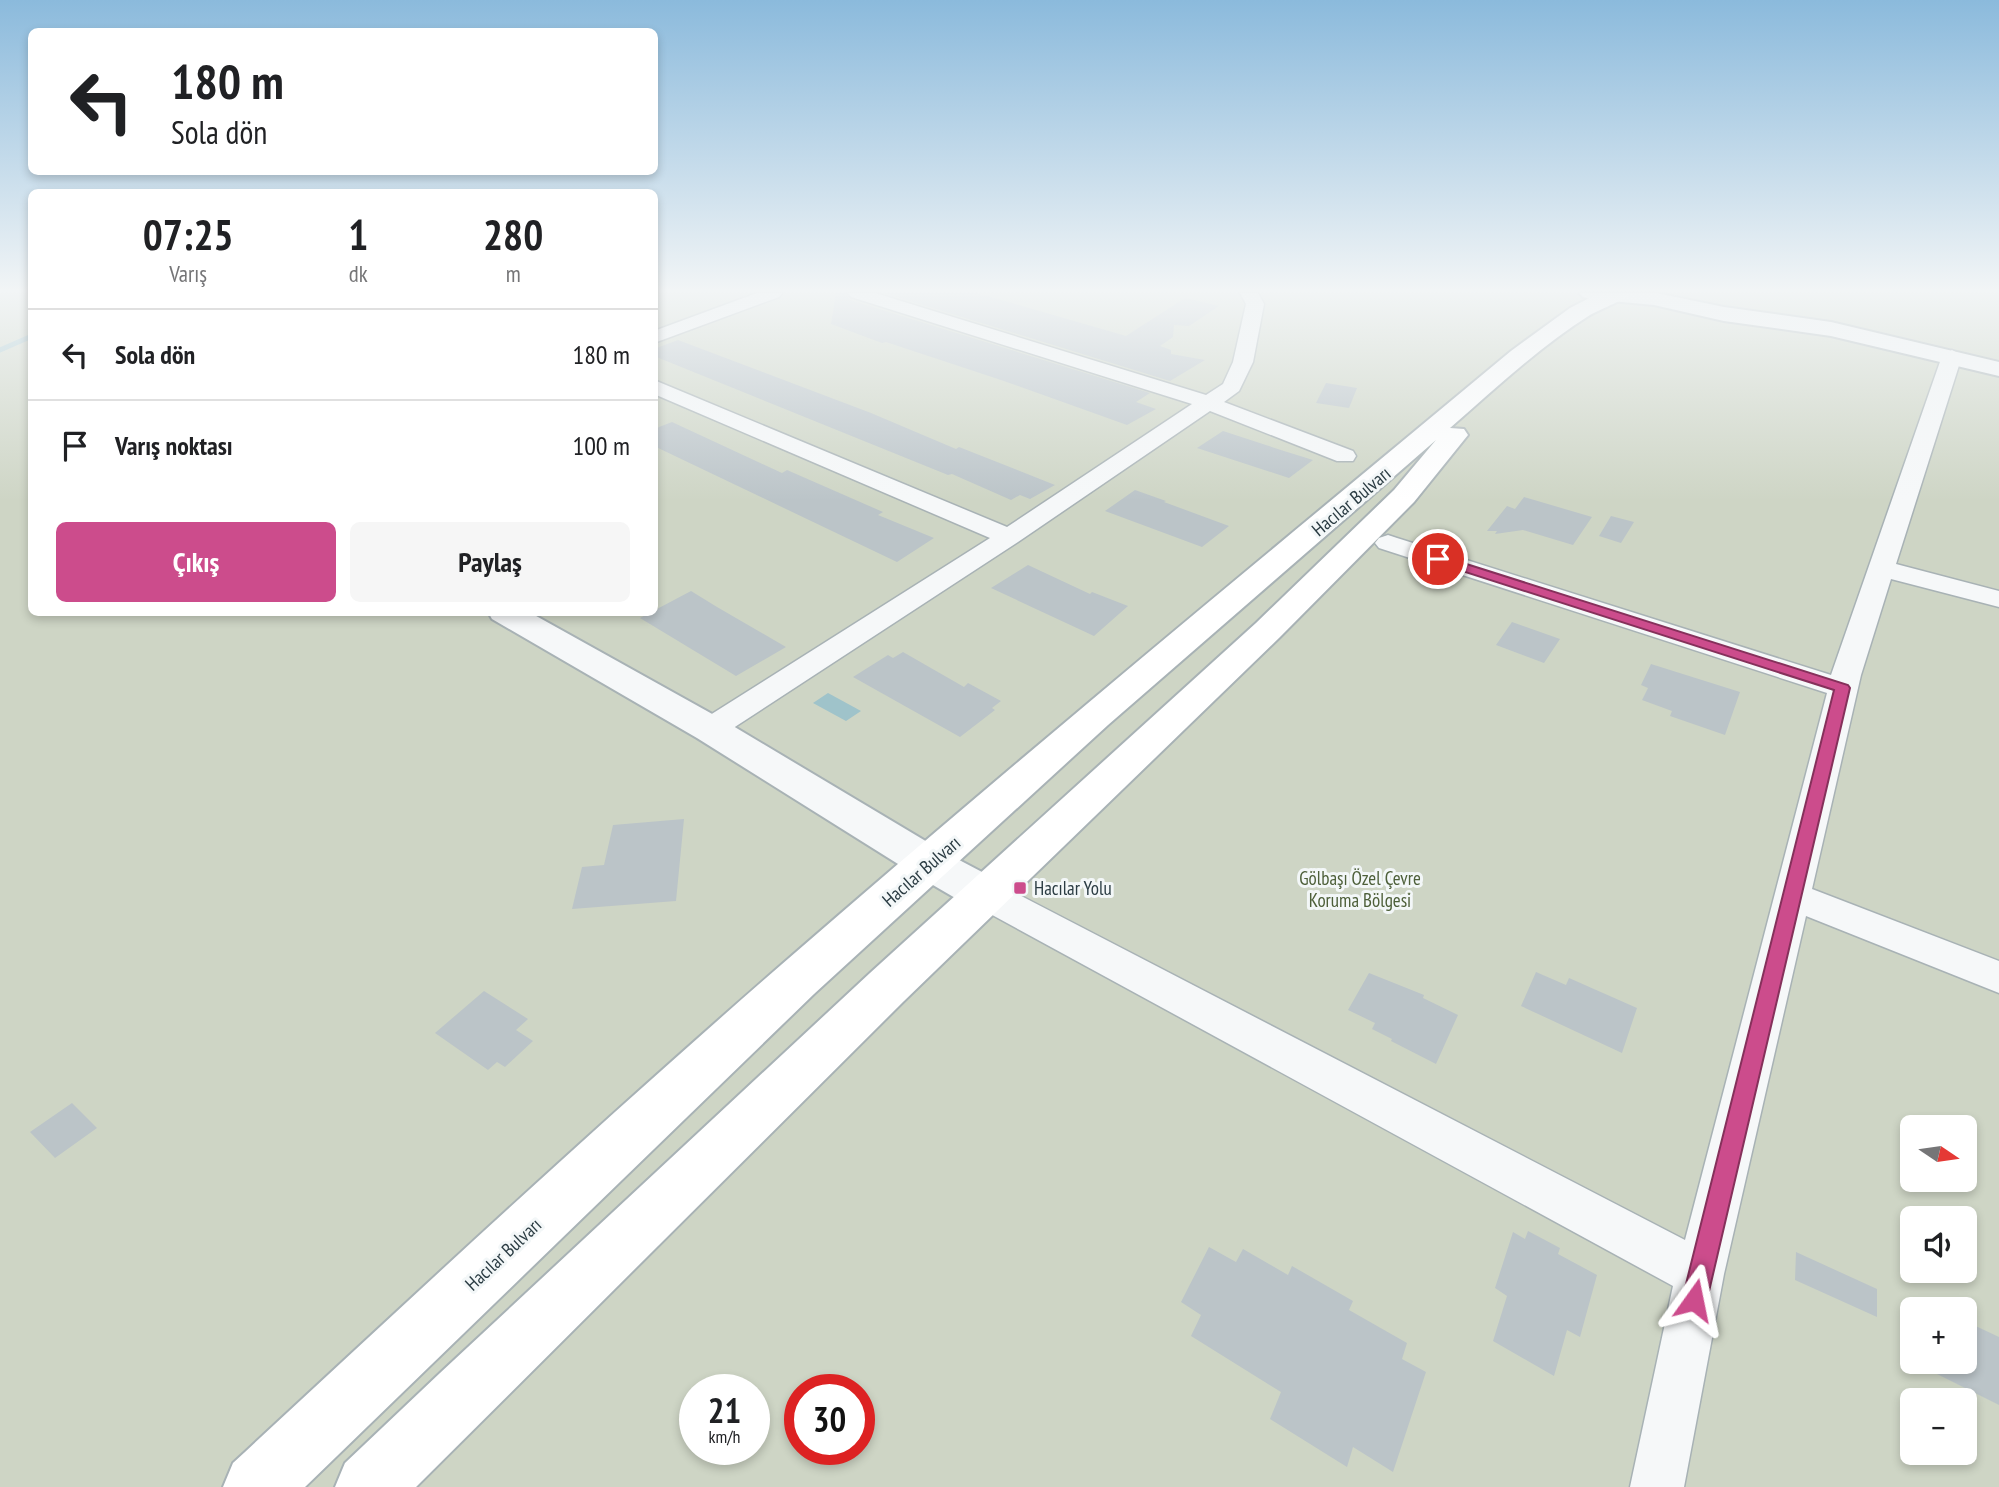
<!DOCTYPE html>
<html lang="tr">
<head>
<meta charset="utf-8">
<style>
  :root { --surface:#fff; --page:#f6f6f6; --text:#202124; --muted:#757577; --line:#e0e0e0; --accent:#cc4c8c }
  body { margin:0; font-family:"PT Sans Narrow",sans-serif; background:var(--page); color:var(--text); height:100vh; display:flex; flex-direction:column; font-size:26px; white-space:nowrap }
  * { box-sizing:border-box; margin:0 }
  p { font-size:23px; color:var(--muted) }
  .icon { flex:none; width:38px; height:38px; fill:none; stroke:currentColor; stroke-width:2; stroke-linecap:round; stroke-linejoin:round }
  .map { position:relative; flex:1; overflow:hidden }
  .side { position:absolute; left:28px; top:189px; width:630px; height:427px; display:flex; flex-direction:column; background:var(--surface); border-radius:10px; box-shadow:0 4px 10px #0003 }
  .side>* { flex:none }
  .guide { position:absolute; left:28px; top:28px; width:630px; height:147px; border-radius:10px; box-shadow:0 4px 10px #0003; background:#fff; color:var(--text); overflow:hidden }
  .needle { width:46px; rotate:103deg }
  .controls { position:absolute; left:1900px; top:1115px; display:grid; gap:14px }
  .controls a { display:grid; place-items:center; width:77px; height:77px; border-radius:10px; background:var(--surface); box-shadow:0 4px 10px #0003; font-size:35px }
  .speed { position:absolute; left:679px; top:1374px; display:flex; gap:14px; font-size:35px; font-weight:700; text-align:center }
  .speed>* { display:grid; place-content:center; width:91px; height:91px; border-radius:50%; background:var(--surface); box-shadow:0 4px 10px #0003; line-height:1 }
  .speed small { font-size:18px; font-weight:400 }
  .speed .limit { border:10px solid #d22; background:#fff; color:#111 }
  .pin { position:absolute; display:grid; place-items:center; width:60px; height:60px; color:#fff; margin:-30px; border:4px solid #fff; border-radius:50%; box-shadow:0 2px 7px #0007 }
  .me { position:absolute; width:77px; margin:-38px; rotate:12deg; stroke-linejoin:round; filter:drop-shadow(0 0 5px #0008) }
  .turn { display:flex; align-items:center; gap:24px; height:147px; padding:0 28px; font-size:32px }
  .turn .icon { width:91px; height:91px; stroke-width:2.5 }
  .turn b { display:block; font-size:49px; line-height:60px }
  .eta { display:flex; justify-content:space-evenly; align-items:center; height:119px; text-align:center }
  .eta b { font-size:42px; font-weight:800; line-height:49px }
  .button { display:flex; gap:14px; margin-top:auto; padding:14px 28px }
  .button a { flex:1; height:80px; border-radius:10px; background:var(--accent); color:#fff; font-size:28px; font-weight:800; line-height:80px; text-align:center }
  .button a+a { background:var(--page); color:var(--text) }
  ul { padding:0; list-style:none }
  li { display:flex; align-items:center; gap:21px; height:91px; padding:0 28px; border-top:2px solid var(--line) }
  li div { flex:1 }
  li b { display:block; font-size:26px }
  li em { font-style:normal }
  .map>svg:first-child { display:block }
</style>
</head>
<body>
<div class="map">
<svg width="1999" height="1487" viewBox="0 0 1999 1487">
  <rect width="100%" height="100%" fill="#e3e9eb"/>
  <path fill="#ced5c5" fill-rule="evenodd" d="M0,293h31l1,319h622l1,-319h1344v1194h-1999zM1913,1127h52v53h-52zM1913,1218h52v52h-52zM1913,1309h52v53h-52zM695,1390h59v59h-59zM800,1390h59v59h-59zM1913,1400h52v52h-52z"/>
  <path fill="#9fc3ca" d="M828,693l33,18 -15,10 -33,-18z"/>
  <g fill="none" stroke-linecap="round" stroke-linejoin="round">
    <path stroke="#9fc3ca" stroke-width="5" d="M0,350l32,-14"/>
  </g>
  <path fill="#bbc4c8" d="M836,293h9l5,7 300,93 -14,9 20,7 -29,16 -126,-45 -115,-38 -4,1 -51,-19z
    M884,293h93l149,43 59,-38 34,8 -30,20 -15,-1 -1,12 -13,9 11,4v4l34,6 -35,21z
    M678,340l193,73 85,36 3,-2 96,38 -25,14 -10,-4 -9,5 -59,-26 -4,1 -294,-119v-7z
    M1326,383l31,5 -8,20 -33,-5z
    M672,422l110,51 5,-3 96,42 -5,3 56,23 -37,24 -243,-116v-17z
    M1223,431l61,20 29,9 -24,18 -92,-30z
    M1135,490l31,11 -2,1 65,24 -27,21 -97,-36z
    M1524,497l68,20 -19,28 -50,-15 -28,4 2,-3h-10l20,-25 8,3z
    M1611,516l23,6 -13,21 -22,-7z
    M1028,565l62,29 2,-2 36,14 -34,30 -103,-48z
    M691,591l26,16 69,40 -50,29 -96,-58z
    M1512,622l48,17 -16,24 -48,-18z
    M903,652l61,35 4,-4 33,18 -9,7 3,2 -35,27 -107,-60 35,-22 5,3z
    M1651,664l89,28 -15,43 -55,-19 2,-5 -30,-11 6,-12 -7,-3z
    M684,819l-8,82 -104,8 10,-42 22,-2 9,-40z
    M1536,972l30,13 3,-7 68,30 -15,45 -101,-47z
    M1369,973l55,22 -1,3 35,17 -22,49 -45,-23 1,-2 -20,-10 3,-6 -27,-13z
    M484,991l44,28 -12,11 17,11 -28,26 -8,-5 -9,8 -53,-37z
    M72,1103l25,25 -42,30 -25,-26z
    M1528,1231l32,17 -2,6 39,21 -17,62 -13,-7 -13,46 -61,-35 14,-45 -12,-8 18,-56 12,7z
    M1209,1247l27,15 7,-13 45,26 4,-9 61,35 -4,9 58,33 -5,16 24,13 -33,100 -40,-25 -6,20 -77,-48 11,-27 -90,-56 10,-21 -20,-13z
    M1796,1252l81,37v28l-82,-37z
    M1965,1321l34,16v68l-86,-43h52z"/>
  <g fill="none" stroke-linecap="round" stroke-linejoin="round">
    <g stroke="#a8b2b5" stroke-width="3">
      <path id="minor" d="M757,293h25l-3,4 -125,46v-12z
        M848,293h27l331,102 17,-11 10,-22 13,-58 -6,-11h18l6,11 -11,58 -14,29 -15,11 129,49 3,5 -3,5h-16l-127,-50 -192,131 -297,194 -11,3 -11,-3 -5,-7 5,-7 291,-184 -336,-144v-14l353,147 185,-123 -341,-107z
        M1952,350l10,6 -66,208 103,27v16l-108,-28 -30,96 -49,214 187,72v32l-193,-77 -82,358 -40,213h-54l43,-201 -701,-382 -5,-10 5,-10 13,-4 13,4 687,356 142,-547 -448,-145 -4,-5 4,-5 9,-3 9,3 434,137 111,-319z"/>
    </g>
    <g stroke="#a8b2b5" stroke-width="4">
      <path id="tertiary" d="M1579,293h77l68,14 107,15 168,40v14l-168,-40 -107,-15 -70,-16 -64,-6 -7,-2z
        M488,612h41l194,108 221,132 57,30 6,12 -6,12 -16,5 -16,-5 -55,-32 -217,-136 -205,-119z"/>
    </g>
    <g stroke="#a8b2b5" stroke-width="4">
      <path id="secondary" d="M1599,293h34c-3,4 -34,17 -43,22 -51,32 -95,74 -140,113l14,1 4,6 -54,67 -134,135 -376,364 -488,486h-81l10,-24 95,-90 430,-400 386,-350 138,-133 42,-50 -328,285 -294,269 -509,493h-82l10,-24c181,-168 362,-336 548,-498 240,-209 486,-411 730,-614l59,-43z"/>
    </g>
    <use href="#minor" fill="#f6f8f9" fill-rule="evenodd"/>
    <use href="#tertiary" fill="#f6f8f9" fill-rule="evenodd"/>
    <use href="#secondary" fill="#fff" fill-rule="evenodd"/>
  </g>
  <linearGradient id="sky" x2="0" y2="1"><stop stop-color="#8bbadc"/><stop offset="0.58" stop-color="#f2f5f6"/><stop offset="1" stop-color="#f2f5f6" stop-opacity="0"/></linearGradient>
  <rect width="1999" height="501" fill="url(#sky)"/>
  <path fill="#cc4c8c" stroke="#85315b" stroke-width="2" d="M1438,555l410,130 2,3 -143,612 -4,9 -9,4 -8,-4 -4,-9 152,-610 -400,-128 -2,-3z"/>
  <rect fill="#cc4c8c" stroke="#f3f7f8" stroke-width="2.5" x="1013" y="881" width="14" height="14" rx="3.5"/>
  <g text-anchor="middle" stroke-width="6" stroke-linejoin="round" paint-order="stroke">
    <g font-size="19" fill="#2b3c43" stroke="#f3f7f8">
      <text transform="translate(1351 501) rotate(-40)" y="7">Hacılar Bulvarı</text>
      <text transform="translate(921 871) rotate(-41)" y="7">Hacılar Bulvarı</text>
      <text transform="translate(503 1254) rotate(-43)" y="7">Hacılar Bulvarı</text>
    </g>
    <g font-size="19" fill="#4d5f39" stroke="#f3f7f8">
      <text x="1360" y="885">Gölbaşı Özel Çevre<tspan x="1360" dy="22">Koruma Bölgesi</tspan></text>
    </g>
    <g font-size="19" fill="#2b3c43" stroke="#f3f7f8" text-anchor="start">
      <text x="1034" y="895">Hacılar Yolu</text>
    </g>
  </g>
</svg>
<div class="controls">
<a><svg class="needle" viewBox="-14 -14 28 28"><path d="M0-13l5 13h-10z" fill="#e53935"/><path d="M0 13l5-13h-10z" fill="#757577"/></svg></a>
<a><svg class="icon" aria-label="sound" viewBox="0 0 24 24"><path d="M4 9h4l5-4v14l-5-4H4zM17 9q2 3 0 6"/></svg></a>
<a>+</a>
<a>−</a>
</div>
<div class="speed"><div>21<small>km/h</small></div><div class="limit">30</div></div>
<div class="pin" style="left:1438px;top:559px;background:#d93025"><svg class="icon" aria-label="arrive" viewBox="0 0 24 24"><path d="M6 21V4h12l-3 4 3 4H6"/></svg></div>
<svg class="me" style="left:1694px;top:1300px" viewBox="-20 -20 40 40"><path d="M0-17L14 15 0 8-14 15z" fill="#cc4c8c" stroke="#fff" stroke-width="4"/></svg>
<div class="guide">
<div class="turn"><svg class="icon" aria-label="left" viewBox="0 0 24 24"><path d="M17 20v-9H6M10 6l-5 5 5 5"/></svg><div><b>180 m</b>Sola dön</div></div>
</div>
<section class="side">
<div class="eta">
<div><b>07:25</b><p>Varış</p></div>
<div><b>1</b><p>dk</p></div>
<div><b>280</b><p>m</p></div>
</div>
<ul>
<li><svg class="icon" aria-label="left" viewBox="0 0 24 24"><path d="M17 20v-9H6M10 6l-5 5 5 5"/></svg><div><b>Sola dön</b></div><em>180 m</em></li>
<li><svg class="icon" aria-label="arrive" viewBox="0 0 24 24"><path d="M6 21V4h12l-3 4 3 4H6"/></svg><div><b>Varış noktası</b></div><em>100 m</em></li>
</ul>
<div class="button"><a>Çıkış</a><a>Paylaş</a></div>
</section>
</div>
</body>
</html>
